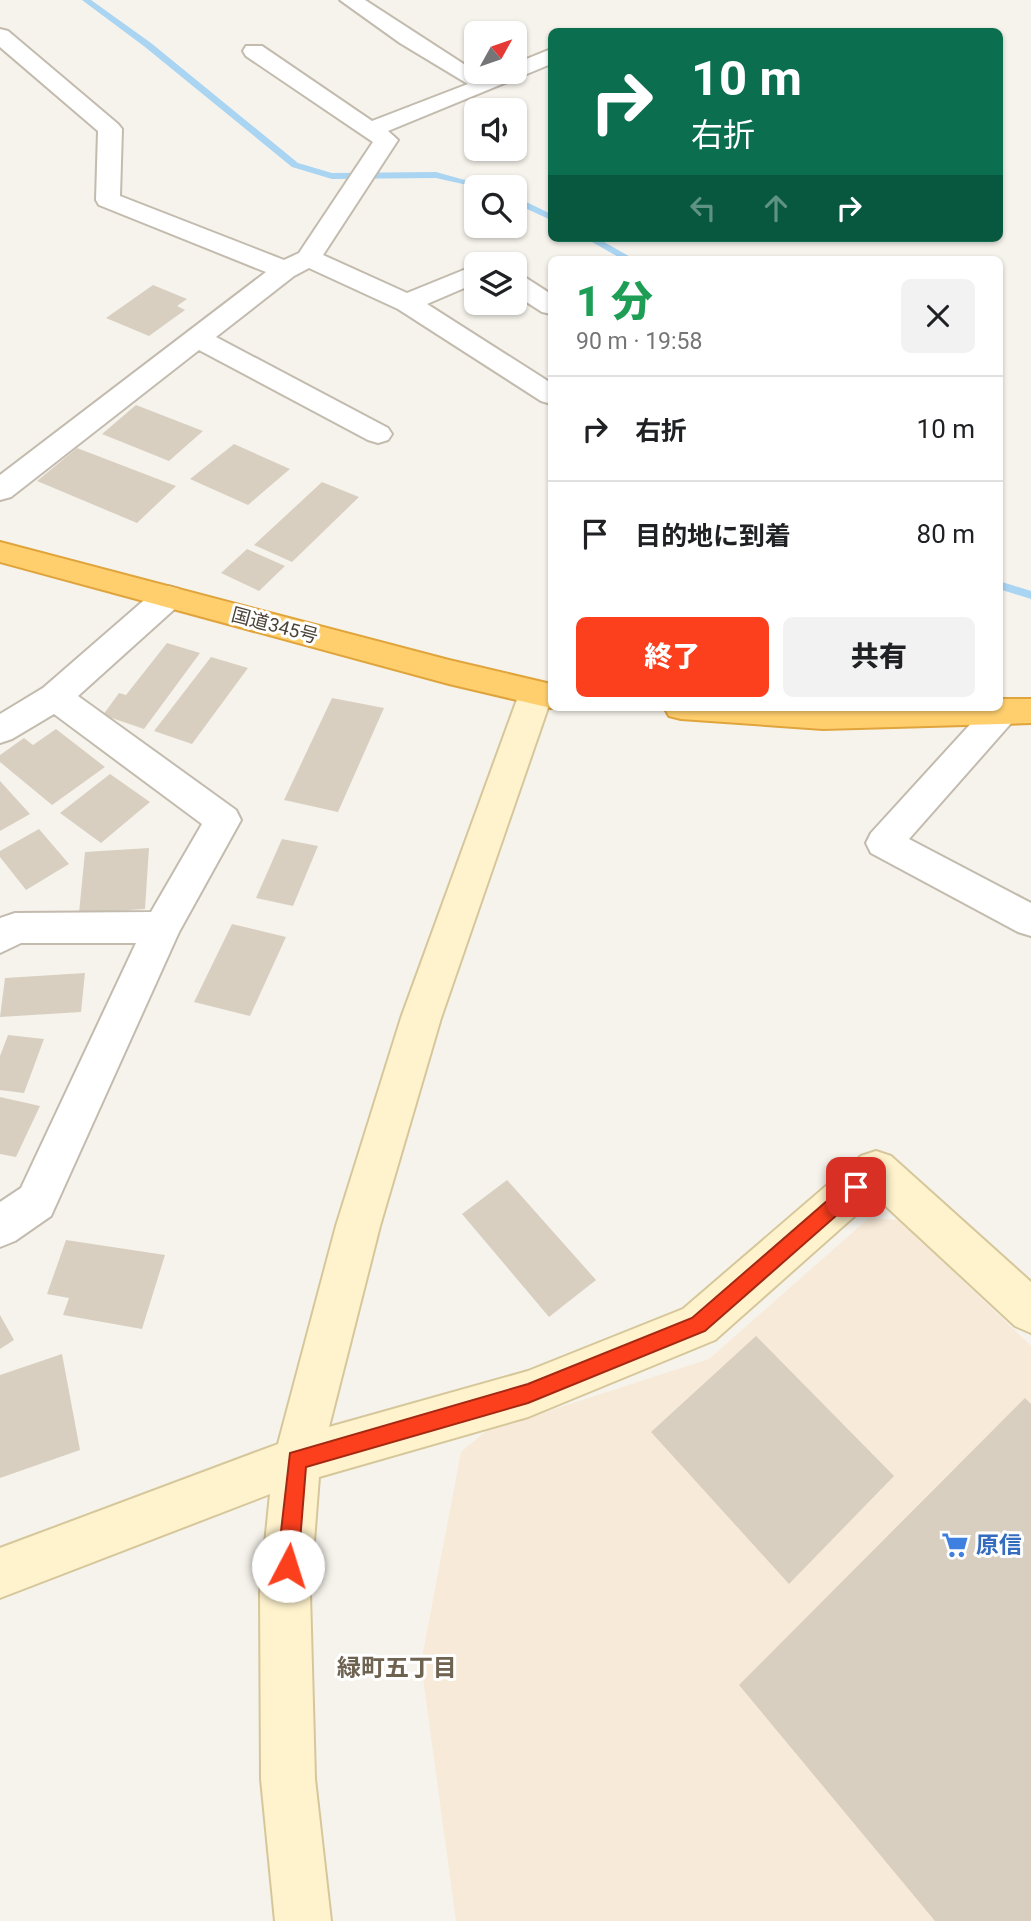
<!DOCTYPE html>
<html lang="ja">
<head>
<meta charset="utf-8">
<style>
  :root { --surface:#fff; --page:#f2f2f2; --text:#202124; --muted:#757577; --line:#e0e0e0; --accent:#fc3f1d }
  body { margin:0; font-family:Roboto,"Noto Sans JP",sans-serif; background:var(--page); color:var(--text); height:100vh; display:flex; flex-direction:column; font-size:26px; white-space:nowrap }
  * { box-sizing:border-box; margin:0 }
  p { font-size:23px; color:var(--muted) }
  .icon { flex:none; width:38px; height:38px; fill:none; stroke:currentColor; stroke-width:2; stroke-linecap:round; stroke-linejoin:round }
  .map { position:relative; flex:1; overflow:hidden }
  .side { position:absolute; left:548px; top:256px; width:455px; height:455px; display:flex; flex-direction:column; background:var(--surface); border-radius:10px; box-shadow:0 2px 5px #0004 }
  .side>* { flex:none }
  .top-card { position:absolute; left:548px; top:28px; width:455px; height:214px; border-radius:10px; box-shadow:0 2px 5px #0004; background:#0b6e4f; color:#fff; overflow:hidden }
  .needle { width:46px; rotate:50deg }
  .buttons { position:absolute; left:464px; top:21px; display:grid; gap:14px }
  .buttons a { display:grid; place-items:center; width:63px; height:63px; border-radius:10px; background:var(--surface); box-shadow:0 2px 5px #0004; font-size:35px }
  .pin { position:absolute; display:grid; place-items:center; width:60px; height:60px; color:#fff; margin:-30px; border-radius:14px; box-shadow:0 4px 10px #0006 }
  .me { position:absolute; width:77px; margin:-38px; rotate:5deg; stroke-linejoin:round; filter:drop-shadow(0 0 5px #0008) }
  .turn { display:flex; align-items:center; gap:24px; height:147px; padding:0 28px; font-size:32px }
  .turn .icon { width:91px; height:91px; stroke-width:2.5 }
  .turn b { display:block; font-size:49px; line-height:60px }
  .lanes { display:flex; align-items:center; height:66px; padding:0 28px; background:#0003; justify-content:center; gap:35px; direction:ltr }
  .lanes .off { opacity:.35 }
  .round { display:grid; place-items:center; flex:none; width:74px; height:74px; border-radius:10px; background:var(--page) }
  .head { display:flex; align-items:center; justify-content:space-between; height:119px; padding:0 28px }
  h1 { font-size:42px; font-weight:800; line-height:52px; color:#1e9e55 }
  .primary-button { display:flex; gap:14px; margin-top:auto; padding:14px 28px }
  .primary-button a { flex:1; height:80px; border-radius:10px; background:var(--accent); color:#fff; font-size:28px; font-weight:800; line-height:80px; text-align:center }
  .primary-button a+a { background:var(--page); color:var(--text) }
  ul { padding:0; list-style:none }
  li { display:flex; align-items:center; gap:21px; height:105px; padding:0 28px; border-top:2px solid var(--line) }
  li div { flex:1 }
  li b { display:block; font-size:26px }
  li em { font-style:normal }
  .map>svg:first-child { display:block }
</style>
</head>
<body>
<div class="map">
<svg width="1031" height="1921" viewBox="0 0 1031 1921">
  <rect width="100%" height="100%" fill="#f6f3ec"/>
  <path fill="#f7ead8" d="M869,1218l30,2 132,126v575h-575l-35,-258 40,-211 25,-21 223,-72z"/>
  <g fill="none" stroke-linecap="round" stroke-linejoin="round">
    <path fill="#a9d4f2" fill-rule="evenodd" d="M82,0h9l60,43 147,120 34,10 104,-1 54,15h-14l-40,-9 -104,1 -40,-12 -147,-120z
      M514,196l37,18v6l-37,-17z
      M585,238h12l37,21h-12z
      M999,581l32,10v8l-32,-10z"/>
  </g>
  <path fill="#d8cfc1" d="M153,285l34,14 -10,7 8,4 -36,26 -43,-18z
    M136,405l67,26 -34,30 -67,-27z
    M234,444l56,25 -42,36 -58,-26z
    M77,448l99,38 -39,37 -100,-42z
    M322,482l37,15 -67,65 -38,-17z
    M247,549l38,17 -26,25 -38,-18z
    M167,643l33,10 -56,76 -41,-14 16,-22 7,2z
    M211,657l37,11 -56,76 -38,-13z
    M332,698l52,10 -46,104 -54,-12z
    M56,729l49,38 -53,38 -52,-43v-7l24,-17 9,7z
    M110,774l40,28 -49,41 -41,-30z
    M0,781l30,33 -30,17z
    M39,829l30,35 -43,26 -26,-33v-6z
    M282,839l36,7 -25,60 -37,-8z
    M149,848l-4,61 -66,4 6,-61z
    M232,924l54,13 -36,79 -56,-14z
    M85,973l-4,39 -81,5 5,-39z
    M8,1035l36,4 -20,54 -24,-3v-34z
    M0,1097l40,9 -24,51 -16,-3z
    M507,1180l89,100 -47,37 -87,-103z
    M66,1240l99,15 -23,74 -79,-14 6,-17 -22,-4z
    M0,1315l14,25 -14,9z
    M756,1336l138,140 -105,108 -138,-152z
    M62,1354l18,96 -80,28v-103z
    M1025,1398l6,6v517h-96l-196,-236z"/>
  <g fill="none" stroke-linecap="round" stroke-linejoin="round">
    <g stroke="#c2bbae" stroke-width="4">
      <path id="street" d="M340,0h25l111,72 11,4 10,-4h17v-8l37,-15v15l-163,67 10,9 -75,115 84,38 69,-28v18l-49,21 124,79v21l-10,-3 -143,-92 -89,-41 -15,8 -78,61 172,91 4,6 -4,6 -10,3 -10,-3 -169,-90 -188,147 -11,3v-25l266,-203 -167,-67 -3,-5 2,-69 -98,-84v-18l8,2 110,93 4,5 -2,67 164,64 15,-7 74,-111 -127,-86 -3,-5 3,-5h16l110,75 96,-37 -68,-41z
        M514,274l9,2 28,18v20l-9,-2 -28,-18z
        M168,586l11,3 5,8 -5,8 -101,91 158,114 5,10 -62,112 -128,284 -36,25 -15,6v-45l21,-14 115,-245h-115l-21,10v-35l15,-5 136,-1 51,-88 -148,-110 -42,25 -12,4v-29l43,-26 114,-99z
        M999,700l14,3 5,9 -5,9 -104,118 122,64v33l-13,-4 -147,-79 -5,-10 5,-10 115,-126h13z"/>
    </g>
    <g stroke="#d6c79b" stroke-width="4">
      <path id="secondary" d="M536,682l12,3 3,14 -110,319 -61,208 -51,201 199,-56 155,-62 178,-153 15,-5 15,5 140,126v51l-16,-7 -139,-129 -161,143 -187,77 -209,60 -9,116 5,186 16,142h-56l-14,-142 -1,-186 10,-99 -270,104v-50l278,-104 58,-218 65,-208 118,-324 5,-9z"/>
    </g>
    <g stroke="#e0a43c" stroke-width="4">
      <path id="highway" d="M0,542l449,118 102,24v23h4l-4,1 -102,-24 -449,-122z
        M999,699h32v24l-208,6 -142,-10 -12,-3 -5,-9h335z"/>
    </g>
    <use href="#street" fill="#fff" fill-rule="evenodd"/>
    <use href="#secondary" fill="#fff3cd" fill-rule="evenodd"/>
    <use href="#highway" fill="#ffcf6e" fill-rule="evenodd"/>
  </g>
  <path fill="#fc3f1d" stroke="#a42913" stroke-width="2" d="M856,1179l6,2 3,6 -3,6 -157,138 -177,72 -222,64 -8,99 -3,7 -7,3 -8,-3 -3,-7 13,-113 238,-69 164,-66 158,-137z"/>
  <defs>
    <g id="supermarket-bare" transform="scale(2.1)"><path d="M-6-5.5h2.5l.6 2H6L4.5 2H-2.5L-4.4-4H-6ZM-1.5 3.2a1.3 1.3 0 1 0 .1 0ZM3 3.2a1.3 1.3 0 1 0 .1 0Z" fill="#3f7fe0" stroke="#fff" stroke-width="2.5" paint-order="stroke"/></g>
  </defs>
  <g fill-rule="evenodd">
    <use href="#supermarket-bare" x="955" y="1545"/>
  </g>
  <g text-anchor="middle" stroke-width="6" stroke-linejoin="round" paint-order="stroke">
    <g font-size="19" fill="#4b4439" stroke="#fff">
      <text transform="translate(275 625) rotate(15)" y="7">国道345号</text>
    </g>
    <g font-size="23" font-weight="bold" fill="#366cbe" stroke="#fff" text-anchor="start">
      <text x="976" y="1553">原信</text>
    </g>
    <g font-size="24" font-weight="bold" fill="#6e6250" stroke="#fff">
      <text x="397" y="1676">緑町五丁目</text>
    </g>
  </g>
</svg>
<div class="buttons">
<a><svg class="needle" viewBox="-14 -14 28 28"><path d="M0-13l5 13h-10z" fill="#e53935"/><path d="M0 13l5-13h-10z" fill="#757577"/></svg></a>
<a><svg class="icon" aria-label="sound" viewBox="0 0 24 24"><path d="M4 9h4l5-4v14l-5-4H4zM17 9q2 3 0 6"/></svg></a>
<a><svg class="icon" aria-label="search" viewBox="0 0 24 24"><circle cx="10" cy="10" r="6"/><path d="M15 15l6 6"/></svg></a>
<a><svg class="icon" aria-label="layers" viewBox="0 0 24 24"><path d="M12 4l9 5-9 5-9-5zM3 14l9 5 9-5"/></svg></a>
</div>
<div class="pin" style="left:856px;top:1187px;background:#d93025"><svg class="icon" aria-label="arrive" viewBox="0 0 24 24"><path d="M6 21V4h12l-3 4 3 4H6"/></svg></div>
<svg class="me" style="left:288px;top:1566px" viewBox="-20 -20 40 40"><circle r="19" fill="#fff"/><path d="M0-13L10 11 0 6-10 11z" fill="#fc3f1d"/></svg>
<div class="top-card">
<div class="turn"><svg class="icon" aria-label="right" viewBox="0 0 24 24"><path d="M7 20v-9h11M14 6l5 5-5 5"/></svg><div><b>10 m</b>右折</div></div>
<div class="lanes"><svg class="icon off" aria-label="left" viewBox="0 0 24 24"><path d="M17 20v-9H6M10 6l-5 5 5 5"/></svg><svg class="icon off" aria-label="ahead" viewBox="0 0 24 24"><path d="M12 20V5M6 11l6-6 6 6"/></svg><svg class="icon" aria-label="right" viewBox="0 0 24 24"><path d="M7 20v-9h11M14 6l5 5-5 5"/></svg></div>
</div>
<section class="side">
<div class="head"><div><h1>1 分</h1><p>90 m · 19:58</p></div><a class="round"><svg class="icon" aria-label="close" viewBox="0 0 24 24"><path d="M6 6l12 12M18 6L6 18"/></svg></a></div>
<ul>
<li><svg class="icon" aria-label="right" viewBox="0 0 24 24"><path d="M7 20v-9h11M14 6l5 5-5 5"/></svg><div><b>右折</b></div><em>10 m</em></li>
<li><svg class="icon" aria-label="arrive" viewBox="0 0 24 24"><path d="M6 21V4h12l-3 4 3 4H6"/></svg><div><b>目的地に到着</b></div><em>80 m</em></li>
</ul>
<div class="primary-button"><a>終了</a><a>共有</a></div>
</section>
</div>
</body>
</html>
